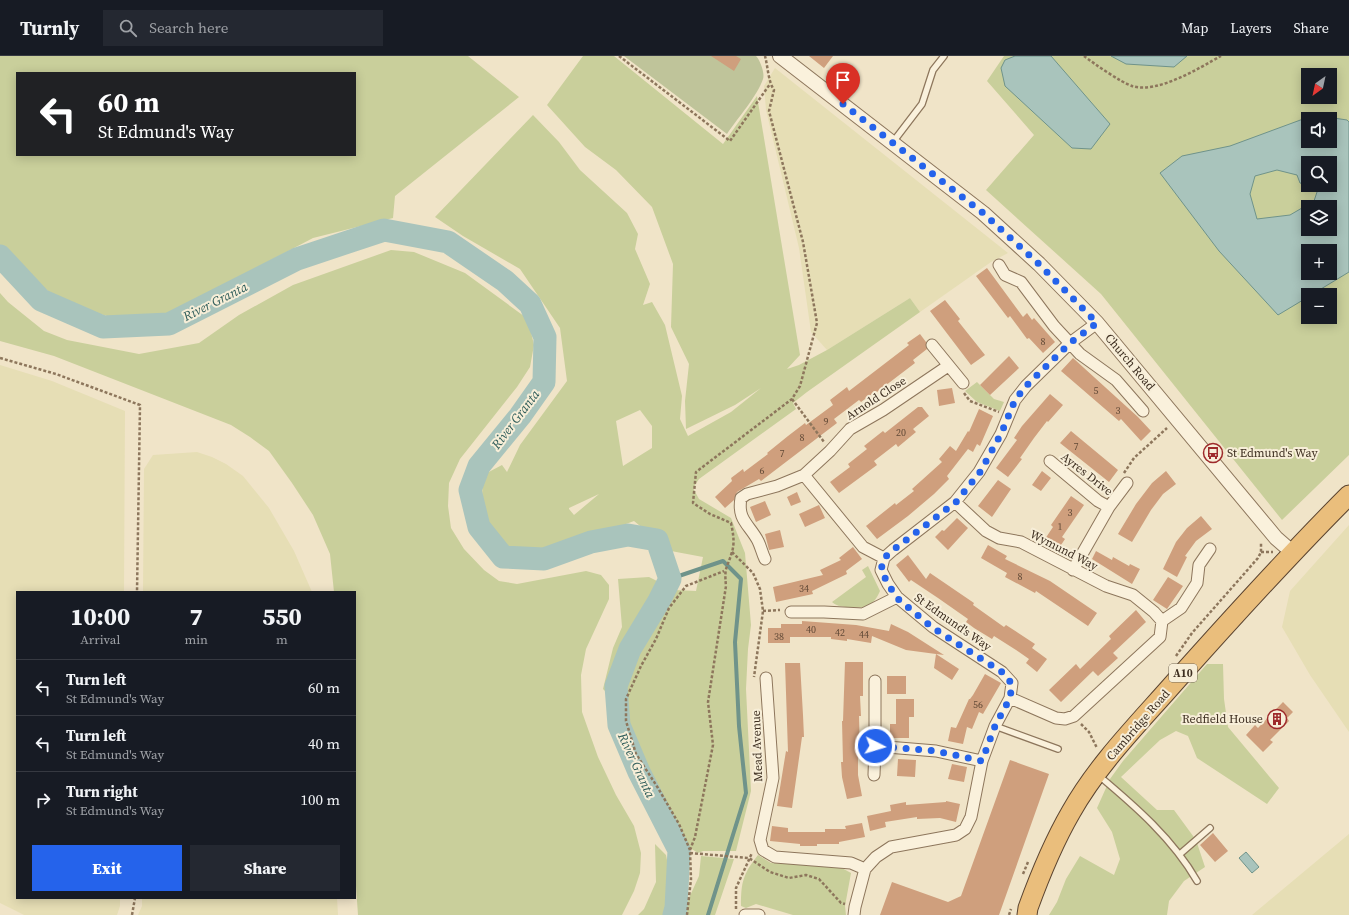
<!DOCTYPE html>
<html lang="en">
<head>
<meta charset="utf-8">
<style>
  :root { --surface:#171b24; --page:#242831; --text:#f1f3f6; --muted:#9ea1a6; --line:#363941; --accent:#2563eb }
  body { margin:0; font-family:"Source Serif 4",serif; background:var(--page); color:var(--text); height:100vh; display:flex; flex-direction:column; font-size:15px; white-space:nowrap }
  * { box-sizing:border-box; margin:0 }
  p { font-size:13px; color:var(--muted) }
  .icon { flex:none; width:22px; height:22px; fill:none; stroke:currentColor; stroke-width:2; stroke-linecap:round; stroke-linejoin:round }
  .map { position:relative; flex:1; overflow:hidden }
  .sheet { position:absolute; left:16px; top:535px; width:340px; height:308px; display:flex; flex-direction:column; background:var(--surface); border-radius:0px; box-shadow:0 2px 10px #0003 }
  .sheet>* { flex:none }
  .top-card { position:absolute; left:16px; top:16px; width:340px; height:84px; border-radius:0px; box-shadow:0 2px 10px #0003; background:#202124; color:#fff; overflow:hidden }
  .needle { width:26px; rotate:213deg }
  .fabs { position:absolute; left:1301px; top:12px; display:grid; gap:8px }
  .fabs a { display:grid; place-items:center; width:36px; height:36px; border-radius:0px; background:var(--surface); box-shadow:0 2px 10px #0003; font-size:20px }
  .pin { position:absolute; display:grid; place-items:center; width:34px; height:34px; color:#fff; margin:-41px -17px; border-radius:50% 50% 50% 0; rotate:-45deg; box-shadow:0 0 4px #0007 }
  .pin .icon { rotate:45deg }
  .me { position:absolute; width:44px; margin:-22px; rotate:95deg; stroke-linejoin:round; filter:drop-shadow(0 0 3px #0008) }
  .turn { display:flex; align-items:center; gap:14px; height:84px; padding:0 16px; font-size:18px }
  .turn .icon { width:52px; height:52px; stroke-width:2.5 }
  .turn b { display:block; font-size:28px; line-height:34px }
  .eta { display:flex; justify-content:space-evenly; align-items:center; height:68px; text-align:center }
  .eta b { font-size:24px; font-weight:800; line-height:28px }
  .cta { display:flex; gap:8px; margin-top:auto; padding:8px 16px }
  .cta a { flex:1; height:46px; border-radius:0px; background:var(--accent); color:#fff; font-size:16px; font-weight:800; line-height:46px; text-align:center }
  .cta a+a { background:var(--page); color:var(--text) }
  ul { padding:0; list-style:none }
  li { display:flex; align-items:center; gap:12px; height:56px; padding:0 16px; border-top:1px solid var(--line) }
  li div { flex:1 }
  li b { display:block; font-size:15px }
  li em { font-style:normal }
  header { display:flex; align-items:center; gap:24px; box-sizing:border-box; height:56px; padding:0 20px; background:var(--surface); border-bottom:1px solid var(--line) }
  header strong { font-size:19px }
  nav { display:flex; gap:22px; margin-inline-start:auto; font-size:14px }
  .search { width:280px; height:36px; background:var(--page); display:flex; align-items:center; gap:10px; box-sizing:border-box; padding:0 14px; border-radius:0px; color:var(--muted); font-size:15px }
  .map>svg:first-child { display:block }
</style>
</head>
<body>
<header>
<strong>Turnly</strong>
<div class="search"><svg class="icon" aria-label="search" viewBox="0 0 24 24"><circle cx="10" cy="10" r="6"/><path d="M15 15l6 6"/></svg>Search here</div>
<nav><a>Map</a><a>Layers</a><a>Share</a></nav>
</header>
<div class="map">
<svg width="1349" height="859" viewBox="0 0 1349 859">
  <rect width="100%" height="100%" fill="#f0e4c8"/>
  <path fill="#e6deb5" d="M775,12l233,185 -17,9 -71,50 -10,-14 -83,52 -16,-18 -12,-84 -33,-138 -2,-24z
    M0,309l52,16 73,30 -1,181h-107v306h103v8l-3,9h-93l-24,-12z
    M197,396l15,5 14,7 17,12 26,32 25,43 18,41h-169l1,-123 9,-14z
    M1349,469v207l-39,-57 -28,-48 8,-36z
    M1349,778v81h-97z
    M142,842h195l1,17h-200l4,-9z"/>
  <path fill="#c9cf9b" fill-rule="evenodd" d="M0,0h468l51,41 -124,99 -2,22 -80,20 -150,79 -49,1 -52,-15 -46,-39 -16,-19zM17,17h338v82h-338z
    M583,0h31l109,88 34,-48 43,259 -13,14 12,-4 28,-15 83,-52 10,14 -113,80 -14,11 3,6 -97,70 -6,9 6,11 32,19 14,35 6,72 -3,24 -2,40 5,102 -15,60h-33l-5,2 -19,-12 -45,-88 -15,-48 -16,-16 10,-41 9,-21 -4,-48 31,-2 26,13 21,1 7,-34 -32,-6 -37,-30 -78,29 -27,4 -18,-2 -30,-35 2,-42 19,-10 5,7 13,-27 47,-64 -7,-53 -40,-59 -57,-33 -28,-19 98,-102 26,27 21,28 47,43 11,21 -3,15 15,35 -7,21 9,-3 13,23 17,71 -2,23 8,17 43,-24 30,-24 -26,17 -49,24 -1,-28 4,-37 -18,-37 2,-63 -21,-57 -36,-37 -31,-23 -38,-42zM640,354l12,16v22l-29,18 -7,-45zM599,438l-25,21 -5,-6v-1z
    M1004,0h345v399l-67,65 -181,-226 -115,-104 48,-55 -47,-54zM1308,19h22v22h-22zM1308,63h22v22h-22zM1308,107h22v22h-22zM1308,151h22v22h-22zM1308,195h22v22h-22zM1308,239h22v22h-22z
    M391,194l23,2 51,21 63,46 6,26 -4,22 -13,20 -57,72 -11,24 -1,23 3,22 13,21 20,21 15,11 18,3 69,-13 15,4 8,10v14l-23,50 -5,26 1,37 16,45 18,38 18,31 7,27 -1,20 -6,18 -12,24h-264l-3,-44v-279h-21l-4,-38 -17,-39 -21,-32 -23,-32 -19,-14 -19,-12 -177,-69 -54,-15v-48l8,9 36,29 23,9 72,14 60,-11 40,-28 54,-30z
    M977,326l17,17 10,3 -4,9 -23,-9 -12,-11z
    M868,510l12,25c-8,18 -16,17 -34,16 -5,-1 -10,-1 -14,-5l34,-25 -4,-7z
    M1207,608h16l1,35 4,28 51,61 -12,16 -70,-46 -9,-22 -12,-5 -16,9 -39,37 36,33h17l22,30 9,27 -21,14 -15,20 -2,14h-118l8,-13 9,-23 14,-23 34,19 6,-16 -8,-27 -15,-24 13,-29 13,-18z
    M655,788l11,11 8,40 10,14 15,-33 2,-20 33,3 -19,56h-77l6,-6 12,-27z
    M758,799l13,8 69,4 11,6 -6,33 1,9h-53l-37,-11 -10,4 -5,-2c0,-24 2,-32 17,-51z"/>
  <path fill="#bfc49a" d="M624,0h132c4,4 9,17 7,23 -5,16 -26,40 -36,55z"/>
  <path fill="#a9c4bc" stroke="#6f938a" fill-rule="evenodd" d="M1015,0h36l59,68 -19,25 -19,-1 -67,-62 -4,-18 4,-8z
    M1111,0h76l-13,11 -48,-3z
    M1314,59l33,5 2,2v150l-38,23h-3v2l-30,18 -59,-64 -59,-78 22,-17 48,-10zM1308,63h22v22h-22zM1308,107h22v22h-22zM1277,114l20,5 3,8 18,6 -4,12 -24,14 -33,4 -7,-25 5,-18zM1308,151h22v22h-22zM1308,195h22v22h-22z
    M1246,796l13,15 -7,6 -13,-15z"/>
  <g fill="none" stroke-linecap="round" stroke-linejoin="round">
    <path stroke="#6f938a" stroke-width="4" d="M670,523l53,-18 18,18 -6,63 4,84 7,67 -38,122"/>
    <path stroke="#a9c4bc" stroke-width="23" d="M0,200l41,44 62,27 66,-3 128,-65 87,-29 64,12 57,39 25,23 15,33 -1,45 -24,34 -41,50 -9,24 9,37 24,30 41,2 47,-17 37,-7 29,5 13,39 -11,22 -29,48 -14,37 3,39 20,47 40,78 -3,58 -2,7"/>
  </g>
  <path fill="#cf9f7d" d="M711,0h25l5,3 -7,12z
    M809,0h24l-9,12z
    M987,212l36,49 4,-4 5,7 2,-2 21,24 -12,11 -14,-15 -2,1 -17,-23 -2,2 -32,-42z
    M945,244l15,19 -2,2 27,34 -14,10 -41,-54z
    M920,278l6,8 1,7 -14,11 2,3 -38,29 -1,-1 -15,11 -2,-2 -25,19 3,4 -76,58 -2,-2 -22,13 -3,8 -9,8 -10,-11 17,-16 -1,-3 12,-9 1,3 24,-18 -1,-1 21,-17 17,-13 1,2 27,-20 -3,-5 17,-13 2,4 60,-46 -2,-2z
    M1009,300l10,12 -29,27 -10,-10z
    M1073,302l65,59 13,14 -10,10 -20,-22 -2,2 -58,-50z
    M952,332l3,15 -16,3 -2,-16z
    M1050,338l13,11 -15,17 -1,-1 -13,17 -14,20 2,1 -14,18 -12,-9 21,-28 -3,-2 8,-12z
    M918,351h4l7,9 -16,13 3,3 -18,15 -2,-3 -22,17 3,4 -38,28 -9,-11 20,-15 -2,-3 19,-15 -3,-3 19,-15 2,2z
    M979,353l14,7 -13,30 -3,-2 -4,8 -5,-3 -21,27 2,3 -15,15 -26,22 -31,23 -11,-13 29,-23 1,2 18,-14 -2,-2 30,-27 -3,-3 11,-13 6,5 12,-20 1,1z
    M1071,375l47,39 -9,12 -49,-39z
    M1042,415l9,7 -10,13 -9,-6z
    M1166,415l10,13 -13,10 -12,16 -19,32 -14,-8 18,-30 16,-21z
    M998,424l13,9 -19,28 -14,-11z
    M797,436l4,10 -10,4 -4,-9z
    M1071,440l13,9 -22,32 3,2 -6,9 -14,-9 8,-12 -2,-2z
    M765,445l6,14 -15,7 -6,-15z
    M819,449l6,13 -20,9 -6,-13z
    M1201,460l11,13 -16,12 -11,15 2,1 -10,20 -14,-8 13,-27 11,-14z
    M957,462l11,10 -20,22 -13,-13 7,-7 2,1z
    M780,474l4,17 -15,3 -4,-16z
    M988,489l19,11 -2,3 45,22 47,32 -9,13 -52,-35 -1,2 -30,-16 2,-4 -26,-15z
    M853,491l9,12 -16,12 1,3 -35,17 1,3 -37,8 -3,-15 50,-12 -3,-5 21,-10 -2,-2z
    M1096,495l16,9 1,-3 16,9 1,-2 10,5 -8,15 -40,-25z
    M908,499l18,24 4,-6 44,30 -1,2 31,22 2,-2 29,19 -3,4 15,11 -10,13 -11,-9 3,-4 -10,-7 -25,-16 -2,3 -18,-11 -8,-6 2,-3 -30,-21 -27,-18 -2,2 -13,-17z
    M1168,521l15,9 -16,23 -14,-9z
    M1136,554l10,12 -33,31 5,5 -20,18 -5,-5 -32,31 -12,-12 27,-26 4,5 31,-30 -2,-3z
    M802,565l54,4 33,6 2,-7 17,8 36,23 -8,-1 23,15 -7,11 -18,-12 2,-14 -30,-4 -34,-14 -1,7 -24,-4v2l-16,-2v-2h-41v6h-22v-15h13v-4h21z
    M845,606h18v34h-3l1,20h-2l1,40h-2v19l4,21 -15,3 -5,-22 -1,-15h2l-1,-41h1z
    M785,607h15l3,52 1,22h-2l-10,71 -15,-2 9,-55 2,1z
    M985,618l16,9 -18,31 -4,-2 -7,17 -5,-2 -4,17 -15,-3 3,-14 5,1 13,-29h1l3,-4z
    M887,620h19v18h-19z
    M896,643h18v18h-5v21h-19v-14h6z
    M1283,646l10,10 -6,6 2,3 -19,19 3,2 -10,10 -17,-17 9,-10 3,3z
    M898,703l18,1 -1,17 -18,-1z
    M1010,704l39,14 -50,141h-119l12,-33 56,20 13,-6z
    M952,708l15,3 -3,15 -16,-3z
    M946,745l14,3 -4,18 -16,-4 -23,1v-2l-32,5 1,5 -16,4 -3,-15 24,-5 -1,-6 16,-3v3l40,-3z
    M862,767l3,14 -26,5v2h-22v2h-17v-2l-30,-3 2,-15 16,2v4h37v-3h21l-1,-3z
    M1213,777l15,18 -13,11 -15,-17z"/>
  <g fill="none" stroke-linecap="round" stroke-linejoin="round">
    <g stroke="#8d765c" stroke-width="8">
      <path id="service" d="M893,86l29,-38 11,-34 11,-14
        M995,670l63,23
        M1098,719c37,31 75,64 99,106
        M1180,798l30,-26"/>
    </g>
    <g stroke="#8d765c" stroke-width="13">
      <path id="minor" d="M999,209l6,10 16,7 33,44 26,28 36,26 27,31
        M932,289l31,38
        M1050,405l48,40 11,6
        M804,419l59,72 21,11
        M955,446l31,29 13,7 22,4 85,44 27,9 21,17 8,9 -2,16 -86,79 -9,3 -9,-1 -46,-20
        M765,503c-3,-6 -4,-12 -7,-18 -9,-17 -21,-21 -17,-43l6,-4 30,-8 27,-11 26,-24 20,-22 33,-19 65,-44
        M1073,514l36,-63 18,-24
        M791,556h33l39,2 34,-17
        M1162,565l19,-13 16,-25 2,-18 11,-16
        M766,622l7,100 -13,62 3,10 12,7 76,6 14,6
        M875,690l61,5 46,10
        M874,719l1,-29v-65
        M745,859h14
        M854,859l1,-8 10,-38 11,-12 15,-10 65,-12 9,-6 6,-12 11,-56 13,-35 15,-28 2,-15 -10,-11 -69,-45 -36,-30 -9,-13 -7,-14 3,-12 9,-8 62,-48 24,-30 22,-38 14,-34 11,-14 44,-43 27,-20"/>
    </g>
    <g stroke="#8d765c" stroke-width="16">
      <path id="tertiary" d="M780,0l203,157 56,51 58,59 179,215 16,14"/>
    </g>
    <g stroke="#5b4430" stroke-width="21">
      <path id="trunk" d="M1027,859l1,-7c12,-33 25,-65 43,-96 27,-48 67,-88 103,-129 57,-64 115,-128 175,-188"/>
    </g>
    <path stroke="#8d765c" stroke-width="2.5" stroke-dasharray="3 2" stroke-linecap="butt" d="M619,0l111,85 40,-57
      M1084,0c9,7 38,27 48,30 26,8 67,-18 89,-30
      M0,302l56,16 84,31 -3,187
      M964,337l6,8 29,11
      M792,343l32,43
      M1124,417l10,-15 33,-30
      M732,496l21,21 7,16 3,22 -9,66
      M1261,496h12
      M763,555l17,-1
      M1176,600l16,-23 66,-75 3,-6v-10
      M1081,668l8,8 8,16
      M690,794l5,-13 18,-92 -5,-43 18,-116c-2,-20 1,-17 6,-34 3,-10 1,-19 -1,-29l-21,-9 -17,-11 3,-31 96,-73 8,-13 17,-63 -14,-81 -34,-131 5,-21c-6,-9 -6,-23 -9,-34
      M690,797l59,5 21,14 19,6 17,-3 13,4 22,24 4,1
      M1023,818l5,-12
      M736,853v-21l16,-35
      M132,859l3,-17
      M687,859l4,-36 -1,-29 -11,-26 -21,-36 -22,-34 -10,-33v-22l15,-33 15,-27 13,-31 17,-22 38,-15
      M1009,859l2,-6"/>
    <use href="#service" stroke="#faf1dc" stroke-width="5.5"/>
    <use href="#minor" stroke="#faf1dc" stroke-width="11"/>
    <use href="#tertiary" stroke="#faf1dc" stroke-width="14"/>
    <use href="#trunk" stroke="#eabe7c" stroke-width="19"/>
  </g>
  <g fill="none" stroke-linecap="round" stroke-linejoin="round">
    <path stroke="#2563eb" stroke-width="7" stroke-dasharray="0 12.6" d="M843,48l140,109 56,51 58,59 -27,20 -44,43 -11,14 -14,34 -21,38 -24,30 -63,48 -9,8 -3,12 7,14 9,14 36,30 69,44 10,12 -2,14 -15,28 -13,35 -46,-10 -61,-5"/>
  </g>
  <defs>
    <g id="bus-ring" transform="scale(1)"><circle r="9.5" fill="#f7eed8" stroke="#9e2a2b" stroke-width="1.5"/><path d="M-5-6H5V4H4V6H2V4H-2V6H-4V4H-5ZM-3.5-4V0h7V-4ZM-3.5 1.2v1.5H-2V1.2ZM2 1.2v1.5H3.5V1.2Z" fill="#9e2a2b"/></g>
    <g id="building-ring" transform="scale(1)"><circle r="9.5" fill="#f7eed8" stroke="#9e2a2b" stroke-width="1.5"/><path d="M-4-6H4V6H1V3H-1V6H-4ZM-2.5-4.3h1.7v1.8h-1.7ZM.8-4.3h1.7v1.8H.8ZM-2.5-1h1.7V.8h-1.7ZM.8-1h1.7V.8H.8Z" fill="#9e2a2b"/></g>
  </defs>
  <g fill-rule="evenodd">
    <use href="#bus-ring" x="1213" y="397"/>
    <use href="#building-ring" x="1277" y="663"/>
  </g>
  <g text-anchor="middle" stroke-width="4" stroke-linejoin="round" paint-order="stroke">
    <g font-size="10" fill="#624a37">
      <text x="1043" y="289">8</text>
      <text x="1096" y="338">5</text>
      <text x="1118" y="358">3</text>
      <text x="826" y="369">9</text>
      <text x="901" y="380">20</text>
      <text x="802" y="385">8</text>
      <text x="1076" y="394">7</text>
      <text x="782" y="401">7</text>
      <text x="762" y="418">6</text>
      <text x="1070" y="460">3</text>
      <text x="1060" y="474">1</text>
      <text x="1020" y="524">8</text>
      <text x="804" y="536">34</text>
      <text x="811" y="577">40</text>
      <text x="840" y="580">42</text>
      <text x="864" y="582">44</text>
      <text x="779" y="584">38</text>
      <text x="978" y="652">56</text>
    </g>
    <rect fill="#f7eed8" stroke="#756857" stroke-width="1" x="1169" y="608" width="28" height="18" rx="3"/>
    <g font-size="11" font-weight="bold" fill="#3d2e20">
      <text x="1183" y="621">A10</text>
    </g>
    <g font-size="12" fill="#3d2e20" stroke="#f7eed8">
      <text transform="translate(1130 306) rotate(50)" y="4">Church Road</text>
      <text transform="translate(876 342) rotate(-33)" y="4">Arnold Close</text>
      <text transform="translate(1087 418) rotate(38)" y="4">Ayres Drive</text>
      <text transform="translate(1064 494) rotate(27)" y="4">Wymund Way</text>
      <text transform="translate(953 566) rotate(35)" y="4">St Edmund's Way</text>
      <text transform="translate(1138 669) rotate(-49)" y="4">Cambridge Road</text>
      <text transform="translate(757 690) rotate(-92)" y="4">Mead Avenue</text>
    </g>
    <g font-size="12" fill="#3d2e20" stroke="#f7eed8" text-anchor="start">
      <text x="1227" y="401">St Edmund's Way</text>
      <text x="1263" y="667" text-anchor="end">Redfield House</text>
    </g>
    <g font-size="13" font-style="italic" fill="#2f5d5a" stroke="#f7eed8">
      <text transform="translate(215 245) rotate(-27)" y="5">River Granta</text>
      <text transform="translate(515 363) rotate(-53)" y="5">River Granta</text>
      <text transform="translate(637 709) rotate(65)" y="5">River Granta</text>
    </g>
  </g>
</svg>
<div class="fabs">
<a><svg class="needle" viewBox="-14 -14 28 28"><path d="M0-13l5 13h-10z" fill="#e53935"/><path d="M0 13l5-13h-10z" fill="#9ea1a6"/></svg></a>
<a><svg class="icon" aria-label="sound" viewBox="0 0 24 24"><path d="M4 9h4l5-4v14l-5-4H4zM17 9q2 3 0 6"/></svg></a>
<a><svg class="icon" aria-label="search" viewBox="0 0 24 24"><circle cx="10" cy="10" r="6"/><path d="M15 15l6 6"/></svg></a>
<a><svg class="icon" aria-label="layers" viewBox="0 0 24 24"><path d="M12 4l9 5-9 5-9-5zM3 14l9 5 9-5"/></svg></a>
<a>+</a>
<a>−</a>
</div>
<div class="pin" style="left:843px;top:48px;background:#d93025"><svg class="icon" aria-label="arrive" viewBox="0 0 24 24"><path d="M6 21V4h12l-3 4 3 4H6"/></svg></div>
<svg class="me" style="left:875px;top:690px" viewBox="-20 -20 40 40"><circle r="17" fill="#2563eb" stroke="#fff" stroke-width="3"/><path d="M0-11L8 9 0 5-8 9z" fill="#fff"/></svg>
<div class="top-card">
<div class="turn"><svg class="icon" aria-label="left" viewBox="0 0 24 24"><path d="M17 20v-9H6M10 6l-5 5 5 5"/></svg><div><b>60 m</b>St Edmund's Way</div></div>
</div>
<section class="sheet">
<div class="eta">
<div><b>10:00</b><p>Arrival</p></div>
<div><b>7</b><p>min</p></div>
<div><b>550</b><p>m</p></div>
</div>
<ul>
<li><svg class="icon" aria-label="left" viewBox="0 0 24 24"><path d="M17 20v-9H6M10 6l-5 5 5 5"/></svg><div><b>Turn left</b><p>St Edmund's Way</p></div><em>60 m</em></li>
<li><svg class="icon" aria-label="left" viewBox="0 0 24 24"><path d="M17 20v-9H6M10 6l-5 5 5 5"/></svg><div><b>Turn left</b><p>St Edmund's Way</p></div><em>40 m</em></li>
<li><svg class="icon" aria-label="right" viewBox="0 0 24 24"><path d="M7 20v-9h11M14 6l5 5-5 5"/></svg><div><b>Turn right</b><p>St Edmund's Way</p></div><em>100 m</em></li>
</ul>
<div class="cta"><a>Exit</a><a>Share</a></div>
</section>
</div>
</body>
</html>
